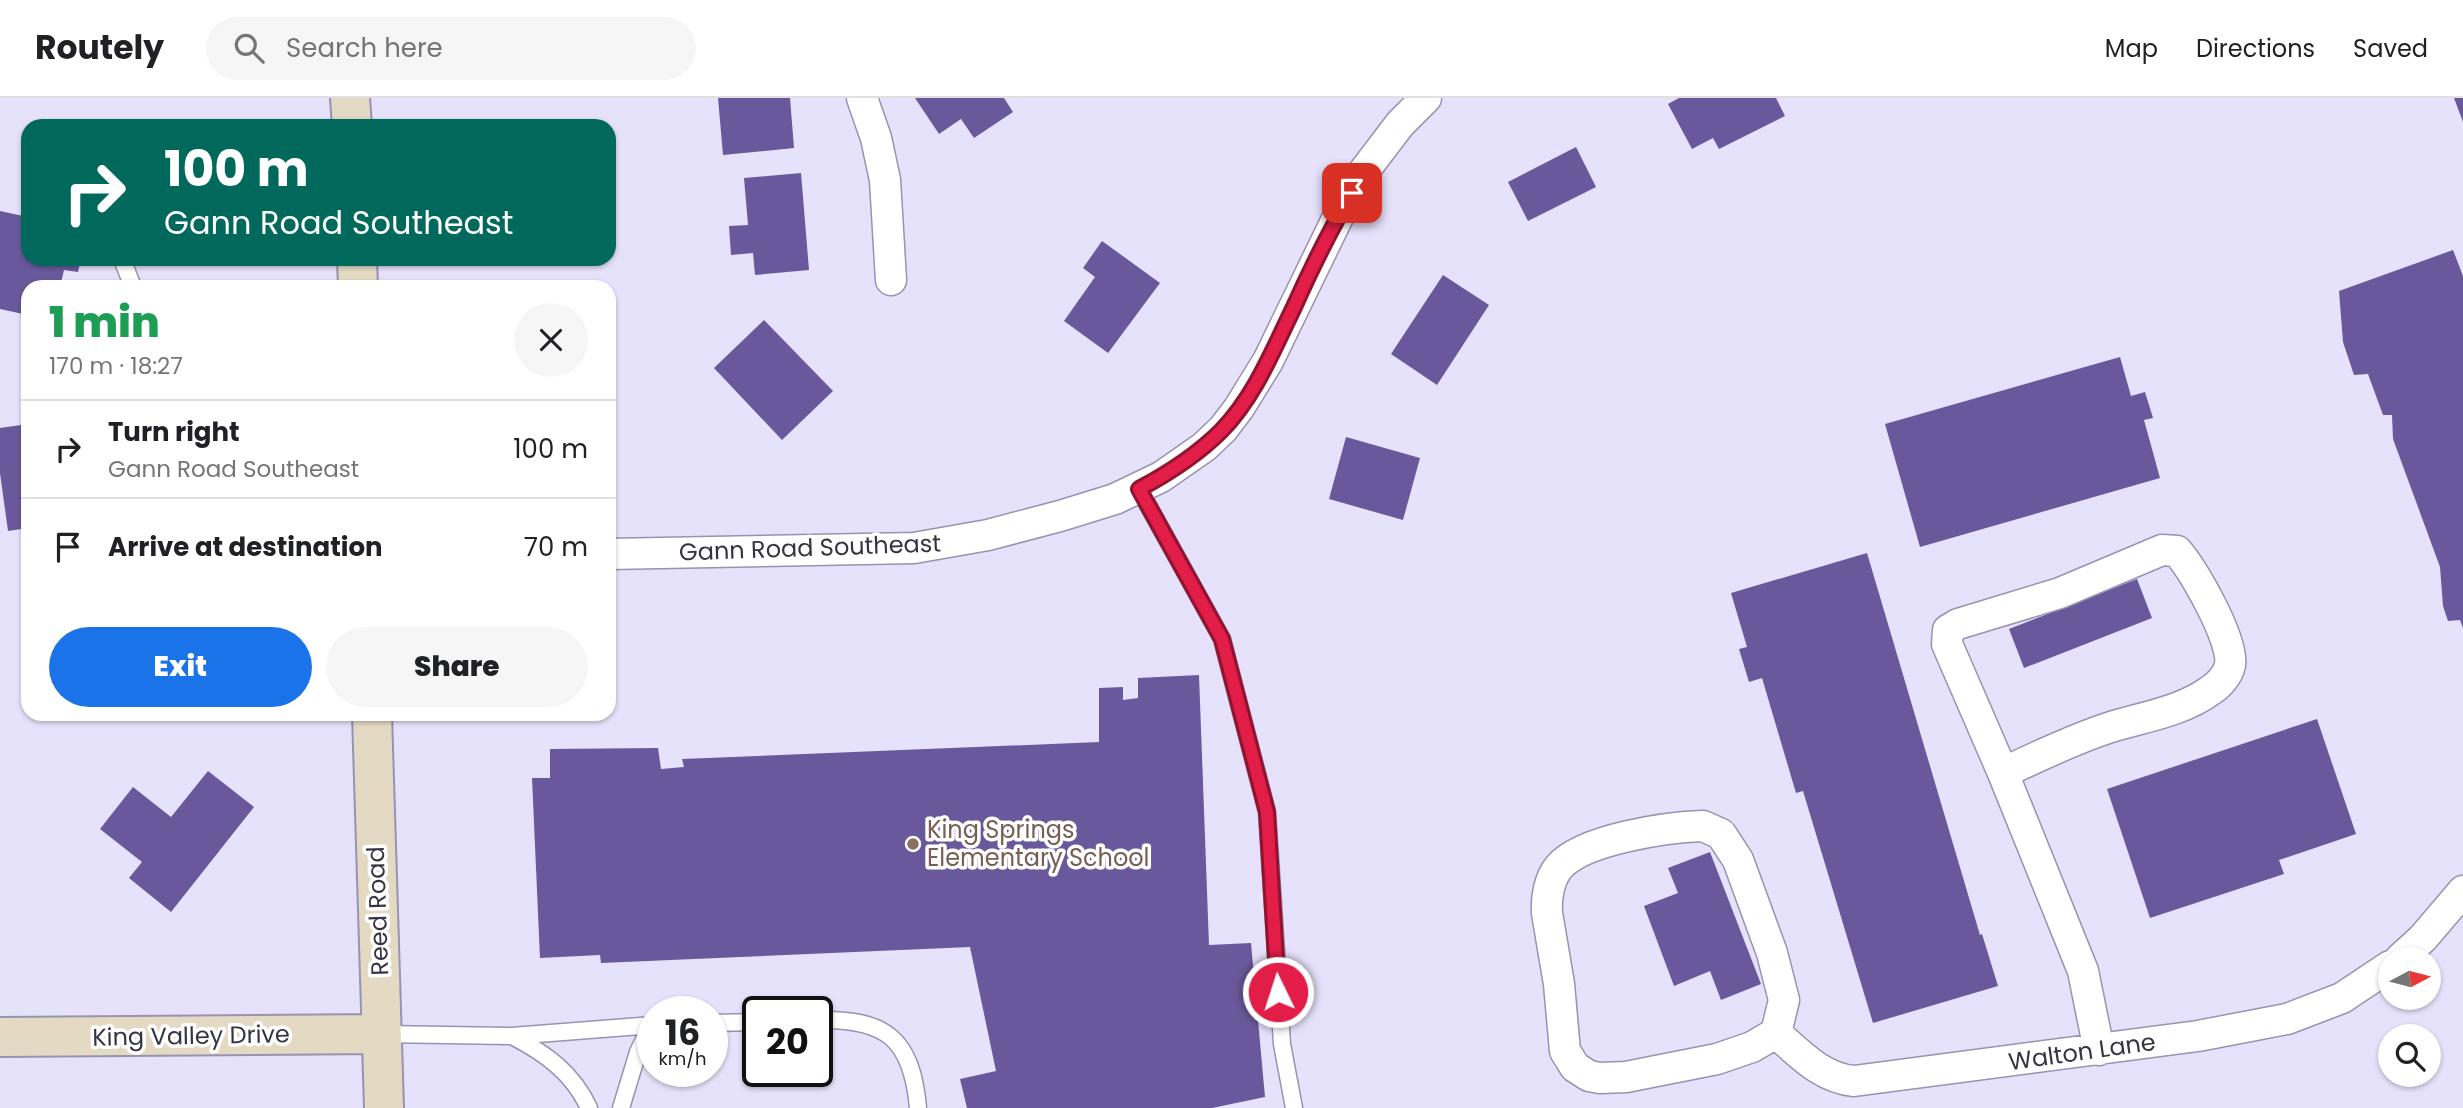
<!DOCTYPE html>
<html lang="en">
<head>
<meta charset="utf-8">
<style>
  :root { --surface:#fff; --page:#f6f6f6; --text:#202124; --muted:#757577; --line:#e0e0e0; --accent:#1a73e8 }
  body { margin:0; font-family:Poppins,sans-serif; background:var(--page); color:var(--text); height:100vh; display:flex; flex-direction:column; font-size:26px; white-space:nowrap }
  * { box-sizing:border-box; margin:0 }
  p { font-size:23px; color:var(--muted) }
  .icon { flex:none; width:38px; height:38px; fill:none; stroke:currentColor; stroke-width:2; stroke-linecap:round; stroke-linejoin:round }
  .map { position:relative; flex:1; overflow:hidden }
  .panel { position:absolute; left:21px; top:182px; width:595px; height:441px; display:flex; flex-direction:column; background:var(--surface); border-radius:21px; box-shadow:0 2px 5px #0004 }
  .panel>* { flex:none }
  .banner { position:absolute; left:21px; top:21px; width:595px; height:147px; border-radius:21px; box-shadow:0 2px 5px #0004; background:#00695c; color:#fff; overflow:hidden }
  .needle { width:46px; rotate:83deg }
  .controls { position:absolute; left:2378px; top:849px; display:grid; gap:14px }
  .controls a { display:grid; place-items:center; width:63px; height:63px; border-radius:50%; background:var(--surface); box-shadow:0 2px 5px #0004; font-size:35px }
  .speed { position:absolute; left:637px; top:898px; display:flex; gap:14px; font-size:35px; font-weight:700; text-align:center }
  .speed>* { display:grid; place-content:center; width:91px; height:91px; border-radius:50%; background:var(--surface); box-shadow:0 2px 5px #0004; line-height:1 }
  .speed small { font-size:18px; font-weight:400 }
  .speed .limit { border:4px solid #111; border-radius:10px; background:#fff; color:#111 }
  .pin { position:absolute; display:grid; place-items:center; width:60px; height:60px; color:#fff; margin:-30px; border-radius:14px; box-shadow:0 4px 10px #0006 }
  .me { position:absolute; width:77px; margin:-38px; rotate:356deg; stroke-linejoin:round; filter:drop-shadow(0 0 5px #0008) }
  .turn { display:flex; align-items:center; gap:24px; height:147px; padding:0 28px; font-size:32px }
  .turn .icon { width:91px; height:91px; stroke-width:2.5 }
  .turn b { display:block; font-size:49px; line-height:60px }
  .round { display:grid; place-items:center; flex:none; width:74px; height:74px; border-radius:37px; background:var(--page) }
  .head { display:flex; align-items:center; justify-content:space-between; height:119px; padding:0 28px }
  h1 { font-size:42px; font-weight:800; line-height:52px; color:#1e9e55 }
  .cta { display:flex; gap:14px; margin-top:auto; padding:14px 28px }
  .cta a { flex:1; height:80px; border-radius:42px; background:var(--accent); color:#fff; font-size:28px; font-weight:800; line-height:80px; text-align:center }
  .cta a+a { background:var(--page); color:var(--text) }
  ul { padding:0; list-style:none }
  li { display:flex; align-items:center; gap:21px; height:98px; padding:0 28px; border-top:2px solid var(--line) }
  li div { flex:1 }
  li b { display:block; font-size:26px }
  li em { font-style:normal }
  header { display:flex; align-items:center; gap:42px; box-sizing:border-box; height:98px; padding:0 35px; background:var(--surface); border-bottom:2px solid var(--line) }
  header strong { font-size:33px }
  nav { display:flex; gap:38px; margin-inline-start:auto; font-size:24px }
  .search { width:490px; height:63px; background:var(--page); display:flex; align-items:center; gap:18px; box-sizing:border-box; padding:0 24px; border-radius:38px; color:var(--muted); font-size:26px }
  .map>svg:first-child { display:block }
</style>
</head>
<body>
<header>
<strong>Routely</strong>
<div class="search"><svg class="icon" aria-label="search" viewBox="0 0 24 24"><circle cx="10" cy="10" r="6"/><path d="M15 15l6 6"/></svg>Search here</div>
<nav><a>Map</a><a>Directions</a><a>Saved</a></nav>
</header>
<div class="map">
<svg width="2463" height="1010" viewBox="0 0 2463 1010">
  <rect width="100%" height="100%" fill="#e6e2fb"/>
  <path fill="#69599c" d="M718,0h72l4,50 -71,7z
    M915,0h89l9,14 -39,26 -13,-19 -22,15z
    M1679,0h97l9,18 -66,33 -6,-11 -21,11 -24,-45z
    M2454,0h9v24z
    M1576,49l20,40 -68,34 -20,-39z
    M801,75l8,97 -54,5 -2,-22 -22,2 -2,-29 19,-1 -4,-47z
    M0,113l28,6v42h53l-3,13 -14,-2 -4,17h-32v28l-28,-6z
    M1102,143l58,42 -52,70 -44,-32 31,-44 -12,-9z
    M2453,152l10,26v352l-3,-8 -12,1 -5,-15 -3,-39 -47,-128 -1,-24h-9l-15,-41 -14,1 -11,-33 -4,-51z
    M1443,177l46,30 -52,80 -46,-31z
    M764,222l69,71 -51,49 -68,-72z
    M2120,259l11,39 14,-4 8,26 -9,2 16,58 -240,69 -35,-123z
    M28,326v104l-20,3 -8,-58v-45z
    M1346,339l74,21 -17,62 -74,-21z
    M1867,455l113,382 2,-1 16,52 -125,37 -70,-232 -7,2 -34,-115 -13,4 -10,-33 8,-2 -16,-54z
    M2137,481l15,39 -128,50 -15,-39z
    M1199,577l10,270 42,-2 14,154 -53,11h-245l-7,-29 36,-8 -26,-124 -369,16 -1,-8 -60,3 -8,-180h18v-29l108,-1 3,21 23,-2 -2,-8 417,-17v-54l24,-1v13l15,-2v-20z
    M2317,621l39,115 -77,26 5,14 -134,44 -43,-129z
    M208,673l46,36 -83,105 -42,-34 13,-16 -42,-33 33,-42 38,30z
    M1710,754l51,132 -40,16 -11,-29 -36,15 -30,-80 34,-13 -10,-25z"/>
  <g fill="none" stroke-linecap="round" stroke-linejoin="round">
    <g stroke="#9793b0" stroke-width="19">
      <path id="lane" d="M122,161l11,28
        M1139,391l83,150 45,173 15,232 12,64
        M817,922c69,-2 95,19 101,88
        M712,925l46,-1
        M381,936l131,2 141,-11
        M512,938c33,17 61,37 77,72
        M621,1010l17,-56 13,-27"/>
    </g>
    <g stroke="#9793b0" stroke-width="33">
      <path id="street" d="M862,0l14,40 9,42 6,100
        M2162,452l15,1c17,20 57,89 53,114 -2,10 -11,20 -19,25 -28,21 -67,27 -100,37 -37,12 -73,29 -108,46l-56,-129 1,-14 10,-6 102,-31z
        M609,456l305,-6 74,-13 72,-19 55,-17 46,-22 43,-30 19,-18 16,-21 29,-47 70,-144 27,-47 35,-46 26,-26
        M2003,675l80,198 16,79
        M1703,728l18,8 17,26 34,93 12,47 -8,33 -24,14 -35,12 -91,18 -26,1 -11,-2 -14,-9 -10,-16 -6,-67 -12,-71c-1,-15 2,-34 12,-46 24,-28 109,-40 144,-41z
        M2400,861l23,-21 40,-47
        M1776,935c23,20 45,45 78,48l344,-45 89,-17 55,-21 48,-32"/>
    </g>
    <g stroke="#9793b0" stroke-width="42">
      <path id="secondary" d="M350,0l2,28
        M357,161l1,28
        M372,616l12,394
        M0,939l381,-3"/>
    </g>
    <use href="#lane" stroke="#fff" stroke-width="16"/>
    <use href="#street" stroke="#fff" stroke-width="30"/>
    <use href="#secondary" stroke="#e4dac4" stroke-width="38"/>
  </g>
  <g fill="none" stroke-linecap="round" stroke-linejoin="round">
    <g stroke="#92132f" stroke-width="18">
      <path id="route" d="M1278,894l-11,-180 -45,-173 -83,-150c30,-16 58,-34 82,-58 34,-35 52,-81 73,-124 17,-38 36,-77 58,-114"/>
    </g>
    <use href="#route" stroke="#e11d48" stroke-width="12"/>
  </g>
  <circle fill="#8d6e63" stroke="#fff" stroke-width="2.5" cx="913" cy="746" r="7"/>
  <g text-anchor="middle" stroke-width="7" stroke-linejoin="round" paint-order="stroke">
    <g font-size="24" fill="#363441" stroke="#fff">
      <text transform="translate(810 450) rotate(-2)" y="8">Gann Road Southeast</text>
      <text transform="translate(378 813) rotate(-92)" y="8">Reed Road</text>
      <text transform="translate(191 938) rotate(-1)" y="8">King Valley Drive</text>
      <text transform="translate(2082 954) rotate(-8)" y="8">Walton Lane</text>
    </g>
    <g font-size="24" fill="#785e54" stroke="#fff" text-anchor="start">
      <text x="927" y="740">King Springs<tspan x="927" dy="28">Elementary School</tspan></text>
    </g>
  </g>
</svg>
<div class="controls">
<a><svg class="needle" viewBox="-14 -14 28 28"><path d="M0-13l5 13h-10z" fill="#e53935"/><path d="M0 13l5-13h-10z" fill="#757577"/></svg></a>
<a><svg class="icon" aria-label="search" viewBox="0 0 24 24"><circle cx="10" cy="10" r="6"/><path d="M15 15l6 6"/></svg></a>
</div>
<div class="speed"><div>16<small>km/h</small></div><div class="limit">20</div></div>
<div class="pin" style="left:1352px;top:95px;background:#d93025"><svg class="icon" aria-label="arrive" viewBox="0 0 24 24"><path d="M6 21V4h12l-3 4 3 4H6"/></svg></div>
<svg class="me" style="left:1278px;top:894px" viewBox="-20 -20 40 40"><circle r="17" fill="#e11d48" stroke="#fff" stroke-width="3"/><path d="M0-11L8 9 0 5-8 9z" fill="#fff"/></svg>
<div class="banner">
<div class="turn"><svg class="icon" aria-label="right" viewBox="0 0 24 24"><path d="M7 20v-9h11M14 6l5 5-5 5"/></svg><div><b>100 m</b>Gann Road Southeast</div></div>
</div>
<section class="panel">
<div class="head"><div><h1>1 min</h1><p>170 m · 18:27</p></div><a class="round"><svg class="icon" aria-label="close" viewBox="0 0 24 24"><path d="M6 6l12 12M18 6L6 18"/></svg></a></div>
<ul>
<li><svg class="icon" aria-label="right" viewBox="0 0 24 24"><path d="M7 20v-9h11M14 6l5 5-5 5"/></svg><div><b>Turn right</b><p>Gann Road Southeast</p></div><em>100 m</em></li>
<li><svg class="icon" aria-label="arrive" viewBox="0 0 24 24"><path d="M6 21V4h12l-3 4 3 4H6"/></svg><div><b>Arrive at destination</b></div><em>70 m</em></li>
</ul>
<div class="cta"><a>Exit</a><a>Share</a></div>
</section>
</div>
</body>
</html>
